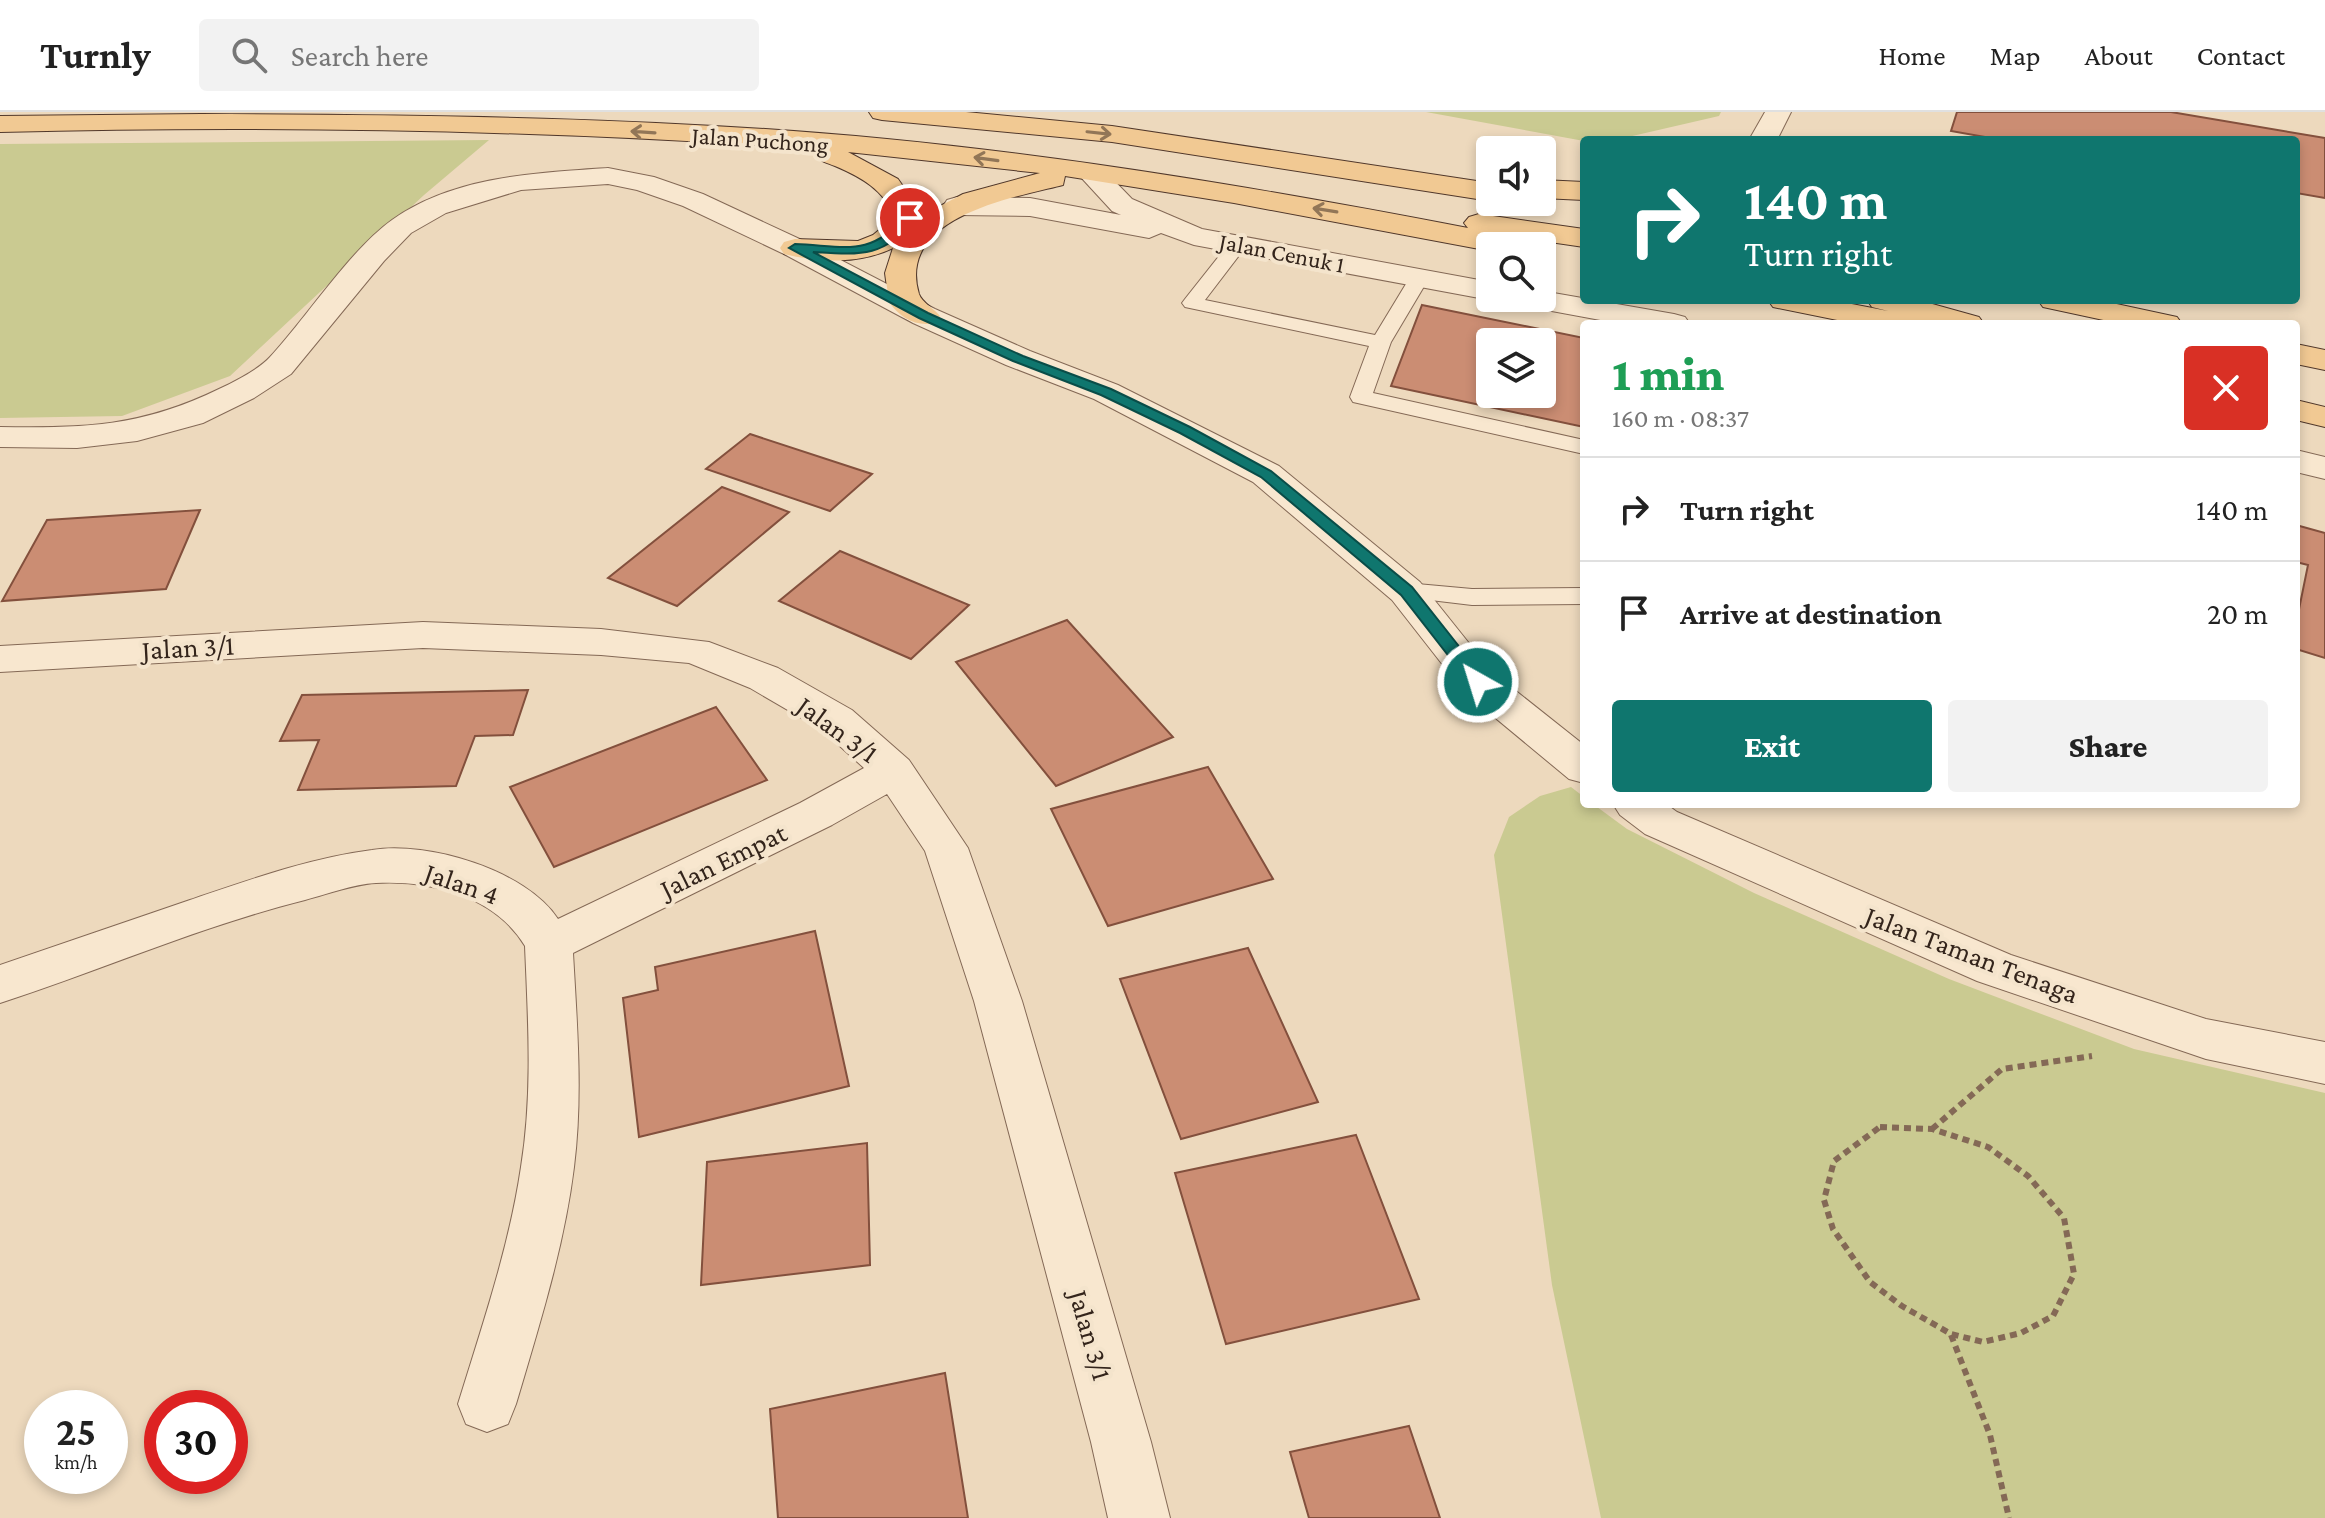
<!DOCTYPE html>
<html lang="en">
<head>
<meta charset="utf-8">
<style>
  :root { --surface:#fff; --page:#f2f2f2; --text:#222; --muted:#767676; --line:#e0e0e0; --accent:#0f766e }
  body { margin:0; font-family:"Crimson Pro",serif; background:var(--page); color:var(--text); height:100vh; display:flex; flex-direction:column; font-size:30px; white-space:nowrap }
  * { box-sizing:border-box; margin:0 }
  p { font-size:26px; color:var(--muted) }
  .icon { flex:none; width:44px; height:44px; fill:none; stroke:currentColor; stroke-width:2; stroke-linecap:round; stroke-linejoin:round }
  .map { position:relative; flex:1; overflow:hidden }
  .sheet { position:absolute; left:1580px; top:208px; width:720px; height:488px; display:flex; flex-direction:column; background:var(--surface); border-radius:8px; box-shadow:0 4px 12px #0003 }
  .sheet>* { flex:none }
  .guide { position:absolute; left:1580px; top:24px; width:720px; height:168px; border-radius:8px; box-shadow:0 4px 12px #0003; background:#0f766e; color:#fff; overflow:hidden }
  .tools { position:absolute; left:1476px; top:24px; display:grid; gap:16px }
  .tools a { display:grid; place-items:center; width:80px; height:80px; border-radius:8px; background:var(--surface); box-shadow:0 4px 12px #0003; font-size:40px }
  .speed { position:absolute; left:24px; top:1278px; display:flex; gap:16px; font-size:40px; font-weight:700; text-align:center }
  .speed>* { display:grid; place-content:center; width:104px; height:104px; border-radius:50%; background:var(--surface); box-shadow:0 4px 12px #0003; line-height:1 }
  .speed small { font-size:20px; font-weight:400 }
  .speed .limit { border:12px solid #d22; background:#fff; color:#111 }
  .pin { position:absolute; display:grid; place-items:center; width:68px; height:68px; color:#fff; margin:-34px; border:4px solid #fff; border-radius:50%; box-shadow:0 2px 8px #0007 }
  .me { position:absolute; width:88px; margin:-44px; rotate:321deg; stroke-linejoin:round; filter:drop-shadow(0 0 6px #0008) }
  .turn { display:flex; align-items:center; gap:28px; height:168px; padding:0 32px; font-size:36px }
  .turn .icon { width:104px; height:104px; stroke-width:2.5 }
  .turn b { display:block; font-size:56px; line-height:68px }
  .round { display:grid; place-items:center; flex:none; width:84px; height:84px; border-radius:8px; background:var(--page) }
  .head { display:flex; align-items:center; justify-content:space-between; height:136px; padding:0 32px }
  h1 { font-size:48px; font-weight:800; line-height:60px; color:#1e9e55 }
  .primary-button { display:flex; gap:16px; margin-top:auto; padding:16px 32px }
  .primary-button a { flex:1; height:92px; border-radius:8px; background:var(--accent); color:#fff; font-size:32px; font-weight:800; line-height:92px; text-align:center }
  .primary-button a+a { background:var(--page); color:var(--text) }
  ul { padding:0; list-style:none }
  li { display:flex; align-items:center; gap:24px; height:104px; padding:0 32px; border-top:2px solid var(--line) }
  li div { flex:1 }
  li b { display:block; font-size:30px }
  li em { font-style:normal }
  header { display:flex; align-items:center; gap:48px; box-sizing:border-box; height:112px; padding:0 40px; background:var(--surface); border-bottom:2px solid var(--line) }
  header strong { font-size:38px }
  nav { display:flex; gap:44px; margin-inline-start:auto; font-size:28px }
  .search { width:560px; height:72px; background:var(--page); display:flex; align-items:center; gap:20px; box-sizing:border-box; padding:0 28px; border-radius:8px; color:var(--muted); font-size:30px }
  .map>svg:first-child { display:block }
</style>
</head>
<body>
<header>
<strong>Turnly</strong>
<div class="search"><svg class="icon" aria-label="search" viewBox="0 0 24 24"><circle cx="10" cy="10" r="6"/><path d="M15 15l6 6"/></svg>Search here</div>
<nav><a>Home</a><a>Map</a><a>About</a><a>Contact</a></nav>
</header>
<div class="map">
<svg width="2325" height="1406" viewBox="0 0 2325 1406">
  <rect width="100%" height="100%" fill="#edd9bd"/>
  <path fill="#caca91" d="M1426,0h295l-2,4 -104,24 -31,1z
    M489,28l-65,55 -194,181 -108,40 -122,2v-274z
    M1571,675l13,10v7h9l34,25 127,64 195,86 185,70 191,44v425h-724l-49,-233 -58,-430 15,-38 31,-21z"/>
  <path fill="#cb8d73" stroke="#83503d" stroke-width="2" fill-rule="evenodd" d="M1957,0h214l154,26v60l-29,-5v-53h-294l-51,-9z
    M1422,193l162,33v89l-193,-41zM1490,230h52v52h-52z
    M750,322l122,40 -42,37 -124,-42z
    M722,375l67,25 -112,94 -69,-28z
    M200,398l-34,79 -164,12 45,-81z
    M2296,413l29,8v125l-29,-9v-25l12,-59 -12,-3z
    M840,439l129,54 -58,54 -132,-58z
    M1067,508l106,117 -117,49 -100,-124z
    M528,578l-15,45 -38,1 -19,50 -158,4 21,-50 -39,1 22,-46z
    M716,595l51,73 -213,87 -44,-80z
    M1208,655l65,112 -165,47 -57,-117z
    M815,819l34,155 -210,51 -16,-139 35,-8 -3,-23z
    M1248,836l70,154 -137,37 -61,-160z
    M1356,1023l63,164 -193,45 -51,-171z
    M867,1031l3,122 -169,20 6,-123z
    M945,1261l23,145h-190l-8,-109z
    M1409,1314l31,92h-131l-19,-66z"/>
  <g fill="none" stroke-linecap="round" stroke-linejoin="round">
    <g stroke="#846956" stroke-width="2">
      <path id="lane" d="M1238,127l9,6 -42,55 170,35 37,-61h14l3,4 -38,64 -18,51 211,47v14l-231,-52 -3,-5 19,-51 -184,-39 -3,-4 3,-4 46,-58z
        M1406,471l66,6 112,-1v16l-112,1 -75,-9 -3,-5 3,-5z"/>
    </g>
    <g stroke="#846956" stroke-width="2">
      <path id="street" d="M1765,0h26l-14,28h-28z
        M1091,53l10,2 31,32 70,30 288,53v16h9l-9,2 -296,-55 -33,-12 -12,5 -119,-22 -73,-1 -10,-3 -4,-6 4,-6 10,-3 73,1 91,17 -9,-4 -35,-38 4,-6z
        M608,56l46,9 49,17 103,48 129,67 95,42 88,34 161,81 141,116 72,90 92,73v38l-15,-4 -105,-87 -72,-92 -139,-118 -159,-83 -88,-34 -93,-42 -129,-69 -101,-48 -46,-16 -29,-6 -87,6 -75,23 -35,20 -27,28 -93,113 -37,24 -51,25 -66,18 -60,7 -77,-1v-20c85,1 141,0 219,-38 17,-8 39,-19 51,-32 37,-40 80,-107 122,-137 62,-44 143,-47 216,-52z
        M1542,179l132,23 11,3 5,7h-68l-92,-17 -11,-2 -5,-7h28z
        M2296,338l29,7v22l-29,-7z
        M423,510l178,7 108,13 69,26 74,42 57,50 59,88 54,153 129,441 19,76h-62l-17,-76 -117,-441 -49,-150 -38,-57 -55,31 -259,128c4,71 10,143 1,214 -10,81 -35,159 -58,237l-8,20 -21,8 -21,-8 -8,-20c24,-78 51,-156 63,-237 12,-74 7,-148 4,-221 -30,-50 -94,-66 -149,-63 -23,1 -48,11 -71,17 -104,26 -203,70 -305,103v-38c63,-22 127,-43 190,-65 59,-20 120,-42 182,-50 56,-9 154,20 186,69l242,-116 64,-35 -42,-38 -72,-42 -61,-25 -88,-8 -178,-7 -423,24v-26z
        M1613,692h53l11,8 334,143 195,64 119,23v42l-119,-25 -229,-78 -332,-147 -25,-19z"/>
    </g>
    <g stroke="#51382b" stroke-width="2">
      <path id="primary" d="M869,0h97l146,14 378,57v18l-378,-59 -230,-22 -9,-2z
        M202,2c228,1 457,3 685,25 195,19 389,52 581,89l-4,-5 5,-6 10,-3 105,15v18l-82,-12 21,5 4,6h-37v5l-256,-48 -169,-27 -2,9c-51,13 -167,32 -144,109 3,9 15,14 21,22l-5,7c-19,4 -35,-5 -46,-21l-4,-29 8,-25c-33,16 -73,15 -109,6l-4,-6 4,-6 11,-3 63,2 15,-6 22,-18c-11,-27 -34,-40 -60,-51 -8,-3 -16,-5 -22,-13l3,-4c-271,-19 -544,-24 -816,-17v-16zM848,40l192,21 -77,21 -40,21 -25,-36z
        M1542,68l42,2v18l-42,-2z
        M1768,188h63l57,11 -16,-4 -5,-7h51l61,17 5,7h-51l-15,-4 3,4h-64l-84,-17z
        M2038,188h60l79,17 5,7h-60l-79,-17z
        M2296,232l29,6v20l-29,-6z
        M2296,288l29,7v20l-29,-7z"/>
    </g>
    <path stroke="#846956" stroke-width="6" stroke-dasharray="7 5" stroke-linecap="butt" d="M1880,1015l52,2 56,18 40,29 36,42 10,56 -21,42 -32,17 -38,9 -32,-8 -49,-28 -32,-24 -37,-53 -9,-29 10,-39z
      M1932,1017l70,-60 90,-13
      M1951,1223l39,100 19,83"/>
    <use href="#lane" fill="#f8e7cf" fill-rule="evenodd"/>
    <use href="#street" fill="#f8e7cf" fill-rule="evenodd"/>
    <use href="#primary" fill="#f1c993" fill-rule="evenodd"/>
  </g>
  <defs><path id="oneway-shaft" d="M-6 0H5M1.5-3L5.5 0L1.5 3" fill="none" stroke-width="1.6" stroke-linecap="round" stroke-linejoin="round" transform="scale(2)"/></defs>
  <g stroke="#927657">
    <use href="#oneway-shaft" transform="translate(643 20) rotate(-176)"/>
    <use href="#oneway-shaft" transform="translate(1099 21) rotate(6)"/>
    <use href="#oneway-shaft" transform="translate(986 47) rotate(-172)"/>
    <use href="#oneway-shaft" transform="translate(1325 98) rotate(-171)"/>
  </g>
  <path fill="#0f766e" stroke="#0a4d48" stroke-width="2" d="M906,104l10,2c-31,40 -56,37 -103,34l115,61 95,43 88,33 79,38 81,44 141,116 72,91 3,4 -3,4h-12l-71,-91 -140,-118 -81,-44 -79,-38 -88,-34 -94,-43 -130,-70 6,-4c51,2 74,14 111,-28z"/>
  <g text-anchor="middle" stroke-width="8" stroke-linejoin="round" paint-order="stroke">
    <g font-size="24" fill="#33241b" stroke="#f4e4cc">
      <text transform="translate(760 28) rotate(4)" y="8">Jalan Puchong</text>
      <text transform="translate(1282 141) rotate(11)" y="8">Jalan Cenuk 1</text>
    </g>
    <g font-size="28" fill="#33241b" stroke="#f4e4cc">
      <text transform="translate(188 535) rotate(-3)" y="10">Jalan 3/1</text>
      <text transform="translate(838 617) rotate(36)" y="10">Jalan 3/1</text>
      <text transform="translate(723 748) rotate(-26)" y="10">Jalan Empat</text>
      <text transform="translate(462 771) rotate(19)" y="10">Jalan 4</text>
      <text transform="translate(1972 842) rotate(21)" y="10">Jalan Taman Tenaga</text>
      <text transform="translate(1091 1223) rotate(74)" y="10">Jalan 3/1</text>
    </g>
  </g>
</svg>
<div class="tools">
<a><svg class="icon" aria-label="sound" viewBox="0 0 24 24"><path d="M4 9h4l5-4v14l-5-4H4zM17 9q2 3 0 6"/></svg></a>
<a><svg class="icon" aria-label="search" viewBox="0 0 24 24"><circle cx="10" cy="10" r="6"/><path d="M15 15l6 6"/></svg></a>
<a><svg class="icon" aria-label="layers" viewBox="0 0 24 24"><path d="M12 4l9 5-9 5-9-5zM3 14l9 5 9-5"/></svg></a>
</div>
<div class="speed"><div>25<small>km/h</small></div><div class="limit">30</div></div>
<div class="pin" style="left:910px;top:106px;background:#d93025"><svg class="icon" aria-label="arrive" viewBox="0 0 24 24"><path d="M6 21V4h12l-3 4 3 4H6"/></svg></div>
<svg class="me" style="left:1478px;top:570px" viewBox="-20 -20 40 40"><circle r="17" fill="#0f766e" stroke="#fff" stroke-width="3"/><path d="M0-11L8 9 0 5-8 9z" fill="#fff"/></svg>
<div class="guide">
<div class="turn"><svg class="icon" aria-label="right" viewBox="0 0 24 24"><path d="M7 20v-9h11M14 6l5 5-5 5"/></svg><div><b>140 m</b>Turn right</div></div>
</div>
<section class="sheet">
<div class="head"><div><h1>1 min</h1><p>160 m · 08:37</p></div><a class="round" style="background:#d93025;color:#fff"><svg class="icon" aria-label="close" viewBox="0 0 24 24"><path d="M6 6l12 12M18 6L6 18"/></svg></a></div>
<ul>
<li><svg class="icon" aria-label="right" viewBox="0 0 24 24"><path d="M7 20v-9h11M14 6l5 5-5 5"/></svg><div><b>Turn right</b></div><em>140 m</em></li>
<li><svg class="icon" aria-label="arrive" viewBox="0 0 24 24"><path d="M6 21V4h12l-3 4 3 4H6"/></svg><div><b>Arrive at destination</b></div><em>20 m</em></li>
</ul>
<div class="primary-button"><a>Exit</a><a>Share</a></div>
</section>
</div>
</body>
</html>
